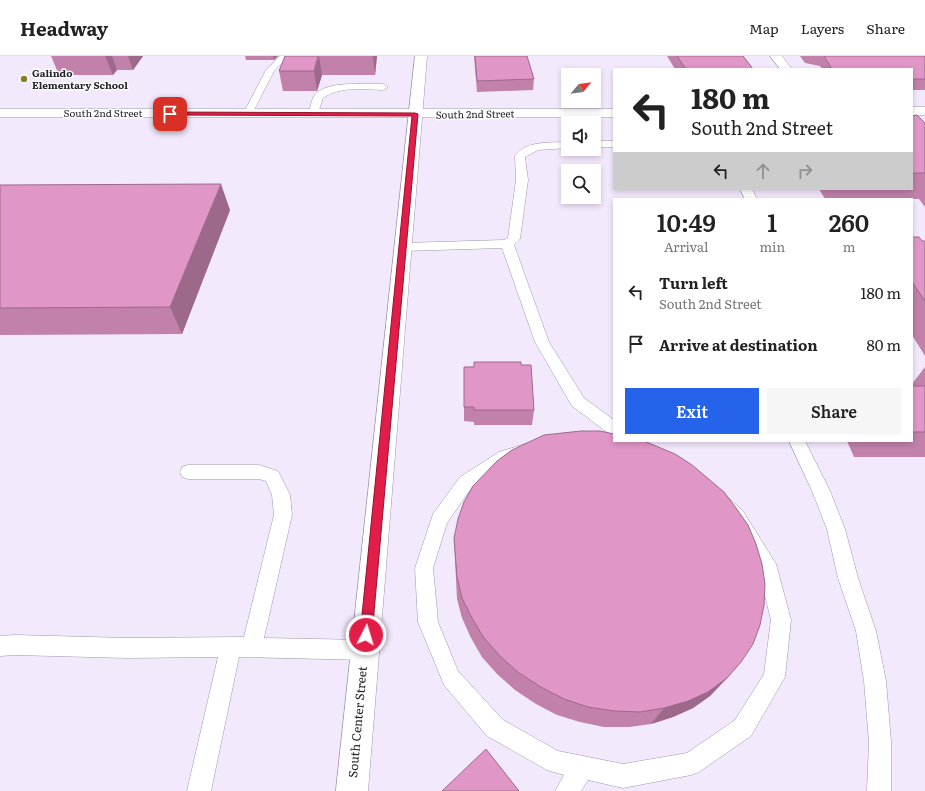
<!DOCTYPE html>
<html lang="en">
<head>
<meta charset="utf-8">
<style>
  :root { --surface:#fff; --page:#f6f6f6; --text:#222; --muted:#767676; --line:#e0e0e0; --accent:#2563eb }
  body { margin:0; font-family:Literata,serif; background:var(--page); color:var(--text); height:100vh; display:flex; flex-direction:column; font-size:15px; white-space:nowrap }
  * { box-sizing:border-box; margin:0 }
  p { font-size:13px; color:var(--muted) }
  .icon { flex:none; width:22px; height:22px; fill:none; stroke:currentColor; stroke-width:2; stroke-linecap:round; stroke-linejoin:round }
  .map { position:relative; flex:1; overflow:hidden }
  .drawer { position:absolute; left:613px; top:142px; width:300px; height:244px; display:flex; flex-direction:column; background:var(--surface); border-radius:0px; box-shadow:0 2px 6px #0003 }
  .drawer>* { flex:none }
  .guide { position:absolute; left:613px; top:12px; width:300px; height:122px; border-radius:0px; box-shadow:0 2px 6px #0003; background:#fff; color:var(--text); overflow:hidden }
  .needle { width:26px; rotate:61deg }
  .tools { position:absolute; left:561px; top:12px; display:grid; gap:8px }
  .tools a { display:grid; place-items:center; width:40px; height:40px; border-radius:0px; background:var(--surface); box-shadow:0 2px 6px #0003; font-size:20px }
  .pin { position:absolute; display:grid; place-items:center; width:34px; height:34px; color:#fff; margin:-17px; border-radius:8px; box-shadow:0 2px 6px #0006 }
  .me { position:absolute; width:44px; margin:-22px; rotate:5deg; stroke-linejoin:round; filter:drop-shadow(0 0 3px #0008) }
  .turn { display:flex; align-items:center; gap:14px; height:84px; padding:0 12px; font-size:18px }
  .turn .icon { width:52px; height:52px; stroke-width:2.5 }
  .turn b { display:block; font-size:28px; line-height:34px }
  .lanes { display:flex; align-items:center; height:38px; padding:0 12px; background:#0003; justify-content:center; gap:20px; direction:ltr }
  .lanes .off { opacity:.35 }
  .eta { display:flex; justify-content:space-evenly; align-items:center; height:68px; text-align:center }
  .eta b { font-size:24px; font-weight:600; line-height:28px }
  .action { display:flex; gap:8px; margin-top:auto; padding:8px 12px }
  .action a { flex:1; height:46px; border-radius:0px; background:var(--accent); color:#fff; font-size:16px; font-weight:600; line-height:46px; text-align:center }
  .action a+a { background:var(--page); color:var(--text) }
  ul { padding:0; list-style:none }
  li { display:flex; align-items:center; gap:12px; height:52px; padding:0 12px }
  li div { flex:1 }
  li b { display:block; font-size:15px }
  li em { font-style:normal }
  header { display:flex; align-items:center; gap:24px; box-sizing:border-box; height:56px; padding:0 20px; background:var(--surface); border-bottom:1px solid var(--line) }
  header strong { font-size:19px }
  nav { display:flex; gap:22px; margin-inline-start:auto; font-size:14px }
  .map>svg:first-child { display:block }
</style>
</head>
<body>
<header>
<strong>Headway</strong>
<nav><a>Map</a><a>Layers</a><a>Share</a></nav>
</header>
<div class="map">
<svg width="925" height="735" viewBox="0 0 925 735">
  <rect width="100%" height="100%" fill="#f3e9fd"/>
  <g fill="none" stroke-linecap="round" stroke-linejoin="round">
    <g stroke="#a197aa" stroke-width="1">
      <path id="service" d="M280,0h9l-15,15 -23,45h-6l-2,-2 23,-44z
        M359,28h24l5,3 -5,3c-20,-1 -43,-4 -60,8l-6,18h-6l-2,-2c1,-6 2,-13 5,-18 9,-12 31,-12 45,-12z
        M594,85h20v6h-20z
        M568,86v6l-30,2 -13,7 3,23 -8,59 -6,6 35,97 35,56 30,22v15l-6,-2 -36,-27 -37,-64 -33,-94 -99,3 -4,-1 -2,-3 2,-3 4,-1 101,-3 4,-2 8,-58 -1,-24c11,-16 36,-13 53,-14z
        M740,133h12l5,10h-12z
        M598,379l16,4v2h9l30,7 48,25 42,38 33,53 15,56 -6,57 -34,59 -52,36 -8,3 -68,13 -35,-8 -7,11h-26l9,-16 -17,-5 -60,-34 -43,-51 -26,-63 -3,-54 18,-54 27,-37 39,-25 51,-16zM598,393l45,10 46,24 42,38 27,46 13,53 -7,54 -29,46 -48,33 -64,11 -65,-13 -55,-31 -45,-49 -20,-49 -5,-54 14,-45 25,-36 39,-25 39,-12z
        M789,385h16l25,50 15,38 13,49 18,53 10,50 5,61v49h-24l2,-49 -5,-61 -8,-50 -18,-53 -11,-49 -15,-38z
        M188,409h71l19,6 12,24 2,20 -28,123 101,2 7,3 3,7 -3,7 -7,3 -126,-3 -28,134h-24l31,-134 -91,1 -112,-3 -15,1v-20l15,-1 112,3 117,-1 30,-122 -2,-20 -6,-14 -7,-2h-71l-6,-2 -2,-5 2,-5z"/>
    </g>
    <g stroke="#a197aa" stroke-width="1">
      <path id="minor" d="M415,0h12l-59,735h-32z
        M770,0h12l10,13h-12z"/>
    </g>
    <g stroke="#a197aa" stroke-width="1">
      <path id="tertiary" d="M912,51h13v8h-13z
        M0,53h614v8h-614z"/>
    </g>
    <use href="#service" fill="#fff" fill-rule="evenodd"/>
    <use href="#minor" fill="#fff" fill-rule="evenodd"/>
    <use href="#tertiary" fill="#fff" fill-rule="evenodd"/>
  </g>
  <path fill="#c181ab" d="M51,0h92l-10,14h-16l-4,5h-54z
    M245,0h33l-4,4h-28z
    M285,0h92l-2,19h-53l-5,16h-34l-4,-20z
    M474,0h53l7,23 -1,11 -56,2z
    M667,0h76l10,13h-78z
    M800,0h125v34h-13v-21h-90l-2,-3 -15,-3z
    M912,60l13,7v84l-6,-8h-94l-6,-10h93z
    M0,129l230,25 -48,124 -182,1z
    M912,181l10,4h3v115l-13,-21z
    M521,309l13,45 -2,15h-58v-3l-10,-1v-54z
    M925,311v90h-71l-7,-16h65v-57z
    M454,482l273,140 -17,18 -17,12 -20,9 -22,7 -22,3h-25l-24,-5 -23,-7 -21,-11 -21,-14 -18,-16 -15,-17 -11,-19 -9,-20 -5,-19 -2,-39z"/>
  <path fill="#9d698b" d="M105,0h7l5,14 -4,5z
    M128,0h15l-10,14z
    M273,0h5l-4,4z
    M319,0l3,19 -5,16 -3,-20z
    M373,0h4l-2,19z
    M221,128l9,26 -48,124 -12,-27z
    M727,622l-17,18 -17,12 -20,9 -22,7 13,-16z"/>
  <path fill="#e096c7" stroke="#9d698b" d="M285,0h33l-4,15h-35z
    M475,0h52l7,23 -57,2z
    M677,0h66l10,13h-67z
    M824,0h101v23h-13v-10h-80z
    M917,59l8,8v50h-13v-57z
    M221,128l-51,123 -170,1v-123z
    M912,181h7l3,4h3v60l-13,-19z
    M474,306h47v3h10l3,45h-60v-3h-10v-40h10z
    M912,330h13v46h-13z
    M581,375h19l14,3v7h30l31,13 17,11 32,27 12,16 12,17 8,19 6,20 3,20 -1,21 -4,20 -7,19 -12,18 -14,16 -19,14 -20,9 -24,7 -24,4 -26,-1 -26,-4 -24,-8 -23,-12 -22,-14 -19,-17 -16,-18 -12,-20 -10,-20 -5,-21 -3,-39 4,-19 6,-17 9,-16 24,-25 15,-11 32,-15z
    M486,693l33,42h-77z"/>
  <path fill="#e11d48" stroke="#92132f" d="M168,56l247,1 3,1 -46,521 -2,4 -4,1 -4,-1 -2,-4 52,-519 -242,-1h-2z"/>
  <circle fill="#868028" stroke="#fff" stroke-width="1.5" cx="24" cy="23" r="4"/>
  <g text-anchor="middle" stroke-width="3" stroke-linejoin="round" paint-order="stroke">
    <g font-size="10" font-weight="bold" fill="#26222a" stroke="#fff" text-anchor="start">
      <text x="32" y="21">Galindo<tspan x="32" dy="12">Elementary School</tspan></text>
    </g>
    <g font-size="10" fill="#26222a" stroke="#fff">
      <text x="103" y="61">South 2nd Street</text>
      <text transform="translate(475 58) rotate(-1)" y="4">South 2nd Street</text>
    </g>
    <g font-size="12" fill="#26222a" stroke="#fff">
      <text transform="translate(358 666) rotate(-85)" y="4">South Center Street</text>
    </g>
  </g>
</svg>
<div class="tools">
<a><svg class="needle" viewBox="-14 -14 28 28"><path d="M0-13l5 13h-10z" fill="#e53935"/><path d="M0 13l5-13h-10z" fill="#767676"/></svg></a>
<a><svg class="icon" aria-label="sound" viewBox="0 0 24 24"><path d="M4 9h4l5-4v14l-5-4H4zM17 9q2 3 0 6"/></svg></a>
<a><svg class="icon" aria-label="search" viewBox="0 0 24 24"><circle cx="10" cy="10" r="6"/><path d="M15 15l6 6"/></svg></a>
</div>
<div class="pin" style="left:170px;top:58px;background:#d93025"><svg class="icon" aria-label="arrive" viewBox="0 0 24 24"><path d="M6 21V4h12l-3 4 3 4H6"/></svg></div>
<svg class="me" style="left:366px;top:579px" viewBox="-20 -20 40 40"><circle r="17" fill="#e11d48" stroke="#fff" stroke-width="3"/><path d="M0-11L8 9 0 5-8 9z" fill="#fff"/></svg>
<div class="guide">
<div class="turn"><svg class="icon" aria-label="left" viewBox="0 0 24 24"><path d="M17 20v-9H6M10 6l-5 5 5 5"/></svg><div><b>180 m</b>South 2nd Street</div></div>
<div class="lanes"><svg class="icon" aria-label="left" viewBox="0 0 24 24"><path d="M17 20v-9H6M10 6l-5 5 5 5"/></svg><svg class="icon off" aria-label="ahead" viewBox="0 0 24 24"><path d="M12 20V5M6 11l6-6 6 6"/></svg><svg class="icon off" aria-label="right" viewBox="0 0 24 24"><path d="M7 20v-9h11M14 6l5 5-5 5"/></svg></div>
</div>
<section class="drawer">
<div class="eta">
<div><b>10:49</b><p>Arrival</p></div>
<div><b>1</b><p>min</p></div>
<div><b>260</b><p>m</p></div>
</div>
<ul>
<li><svg class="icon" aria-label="left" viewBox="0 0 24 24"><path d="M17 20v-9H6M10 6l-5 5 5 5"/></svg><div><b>Turn left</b><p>South 2nd Street</p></div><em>180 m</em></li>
<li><svg class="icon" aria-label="arrive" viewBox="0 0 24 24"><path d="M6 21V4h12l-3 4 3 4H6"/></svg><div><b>Arrive at destination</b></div><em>80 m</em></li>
</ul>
<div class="action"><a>Exit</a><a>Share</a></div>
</section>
</div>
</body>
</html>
